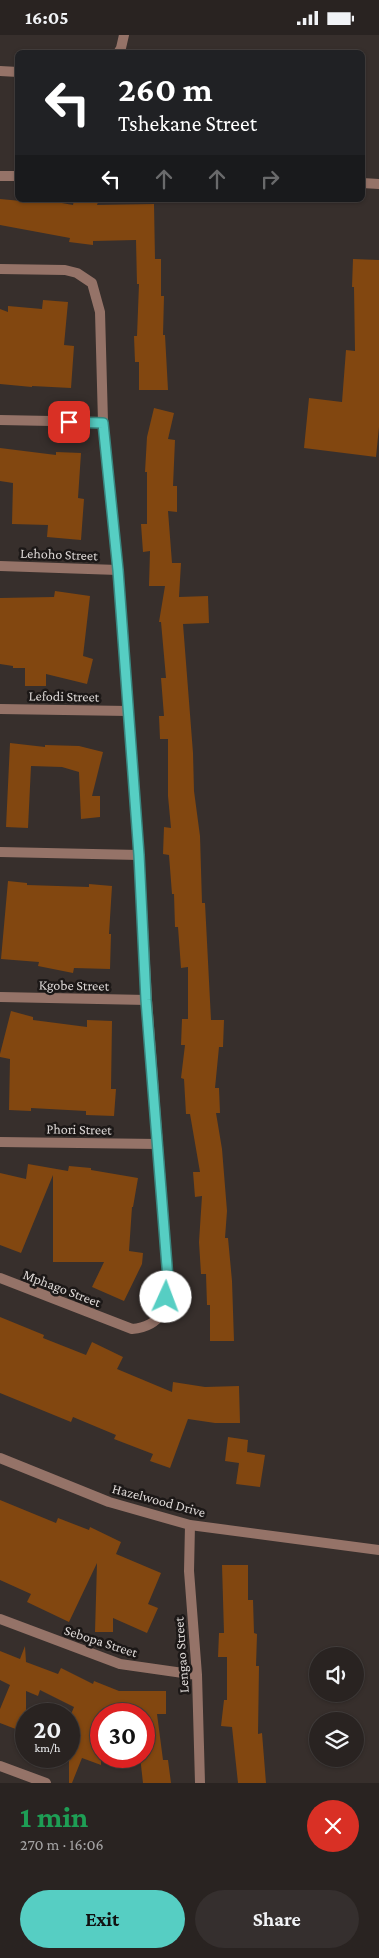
<!DOCTYPE html>
<html lang="en">
<head>
<meta charset="utf-8">
<style>
  :root { --surface:#292321; --page:#352f2e; --text:#f1f3f6; --muted:#a5a4a5; --line:#45403f; --accent:#56cec3 }
  body { margin:0; font-family:"Crimson Pro",serif; background:var(--page); color:var(--text); height:100vh; display:flex; flex-direction:column; font-size:19px; white-space:nowrap }
  * { box-sizing:border-box; margin:0 }
  p { font-size:16px; color:var(--muted) }
  .icon { flex:none; width:28px; height:28px; fill:none; stroke:currentColor; stroke-width:2; stroke-linecap:round; stroke-linejoin:round }
  .map { position:relative; height:1748px; overflow:hidden }
  .details { display:flex; flex-direction:column; background:var(--surface); flex:1 }
  .details>* { flex:none }
  .hud { position:absolute; left:15px; top:15px; width:350px; height:152px; border-radius:8px; box-shadow:0 1px 4px #0004,0 0 0 1px var(--line); background:#202124; color:#fff; overflow:hidden }
  .controls { position:absolute; left:309px; top:1612px; display:grid; gap:10px }
  .controls a { display:grid; place-items:center; width:55px; height:55px; border-radius:50%; background:var(--surface); box-shadow:0 1px 4px #0004,0 0 0 1px var(--line); font-size:25px }
  .speed { position:absolute; left:15px; top:1668px; display:flex; gap:10px; font-size:25px; font-weight:700; text-align:center }
  .speed>* { display:grid; place-content:center; width:65px; height:65px; border-radius:50%; background:var(--surface); box-shadow:0 1px 4px #0004,0 0 0 1px var(--line); line-height:1 }
  .speed small { font-size:12px; font-weight:400 }
  .speed .limit { border:8px solid #d22; background:#fff; color:#111 }
  .pin { position:absolute; display:grid; place-items:center; width:42px; height:42px; color:#fff; margin:-21px; border-radius:10px; box-shadow:0 2px 8px #0006 }
  .me { position:absolute; width:55px; margin:-28px; rotate:2deg; stroke-linejoin:round; filter:drop-shadow(0 0 4px #0008) }
  .turn { display:flex; align-items:center; gap:18px; height:105px; padding:0 20px; font-size:22px }
  .turn .icon { width:65px; height:65px; stroke-width:2.5 }
  .turn b { display:block; font-size:35px; line-height:42px }
  .lanes { display:flex; align-items:center; height:48px; padding:0 20px; background:#0003; justify-content:center; gap:25px; direction:ltr }
  .lanes .off { opacity:.35 }
  .round { display:grid; place-items:center; flex:none; width:52px; height:52px; border-radius:26px; background:var(--page) }
  .overview { display:flex; align-items:center; justify-content:space-between; height:85px; padding:0 20px }
  h1 { font-size:30px; font-weight:700; line-height:38px; color:#1e9e55 }
  .button { display:flex; gap:10px; margin-top:auto; padding:10px 20px }
  .button a { flex:1; height:58px; border-radius:30px; background:var(--accent); color:#111; font-size:20px; font-weight:700; line-height:58px; text-align:center }
  .button a+a { background:var(--page); color:var(--text) }
  .status { display:flex; justify-content:space-between; align-items:center; height:35px; padding:0 25px; background:var(--surface); direction:ltr }
  .status svg { height:14px; fill:currentColor }
  .map>svg:first-child { display:block }
</style>
</head>
<body>
<div class="status"><b>16:05</b><svg viewBox="0 0 49 12"><path d="M0 12V9h3v3zM5 12V6h3v6zM10 12V3h3v9zM15 12V0h3v12zM26 1h20v11H26zM47 4h2v5h-2z"/></svg></div>
<div class="map">
<svg width="379" height="1748" viewBox="0 0 379 1748">
  <rect width="100%" height="100%" fill="#372f2c"/>
  <path fill="#824710" d="M0,164l32,3v-2h13l28,5 1,-5 24,2 -1,3 57,-1 1,55h6v37h3l-1,39h2l3,55h-29v-28h-4l-1,-26h3l2,-52h-2l-1,-44 -43,1v4l-24,-3 1,-4 -70,-13z
    M353,224l26,1v167l-3,30 -72,-9 5,-50 33,4 4,-52 9,1 -1,-64h-2z
    M43,265l25,2 -4,43 10,1 -3,42 -39,-2v1l-32,-3v-75l8,3v-6l34,3z
    M154,373l20,5 -6,26 7,1 -2,46h4v26l-9,-1 4,52h9l-2,34 29,-1 1,27 -26,1 10,129 1,38 6,45 2,67h3l6,117h13l-1,27h-4l-4,41h4l1,25h-4l6,36 5,62 -2,27h3l4,43 2,60h-24v-36h-3l-1,-31h-5l-2,-32 3,-46 -7,1 -2,-25h7l-10,-58h-4l-2,-35 -3,-1 4,-33h-4l1,-26h6v-52l-7,1 -3,-41h-3l-1,-33h-2l-3,-39 -6,-1 1,-27 7,1 -3,-32v-57h-8l-1,-23h5l-3,-38h5l-5,-56h-2l6,-36h-16l1,-35 -7,1 -2,-28h6v-52h-2l2,-35z
    M0,413l56,7v-3l25,1 -3,45 6,1 -3,41 -34,-3 1,-12 -36,-1 1,-41 -13,-2z
    M55,556l35,5 -7,60 10,3 -6,25 -41,-10v12h-21v-18h-12v-2l-13,-2v-66l54,-1z
    M10,708l35,4v-2l34,1 24,6 -11,44h8v21l-19,2 -2,-47 -17,-5 -31,-1 -3,62 -22,-1z
    M8,846l19,2v2l62,2v-3l23,2 -3,48h2l-1,35 -36,-1 -1,5 -35,-7 1,-4 -38,-3z
    M11,976l22,6v3l54,7v-7l25,1 -1,68h5l-2,27 -28,-1v-4l-55,-3v3l-22,-1 1,-51 -10,-2v-3z
    M28,1129l40,7 1,-5 22,2v2l47,8 -5,29h-1l-3,44 14,2 -1,11 -18,37 -32,-14 12,-25h-51v-87l-32,78 -21,-8v-72l26,6z
    M0,1282l44,18 -1,3 43,17 6,-13 31,15 -6,12 55,23 1,-10 32,5 34,-1 1,37h-25l-27,-4 -18,49 -20,-7 3,-7 -39,-15 2,-4 -43,-18 -2,5 -71,-29z
    M228,1402l20,3 -1,12 18,3 -5,32 -24,-3 3,-21 -14,-2z
    M0,1465l56,23 2,-5 31,12 1,-3 31,15 -5,12 45,19 -13,31 10,4 -11,25 -34,-15v14h-18l2,-69 -28,59 -42,-20 4,-8 -31,-14z
    M222,1530h26v35h5l1,33 3,1 -1,32h3l-1,68 4,-1 4,50h-28l-6,-56 -11,-1 3,-26h3v-43h-9l1,-24h5z
    M25,1611l1,16 32,12 3,-6 32,16 1,-3 25,10h47v23h-9l6,46h5l3,23h-28l-3,-27h4v-42h-8v-7l-3,7h-32v51l-19,-7 -10,25h-3v-64l5,-12 -34,-17 -2,6 -12,-5v42l-26,-10v-14l10,-24 -10,-5v-29l20,8z"/>
  <g fill="none" stroke-linecap="round" stroke-linejoin="round">
    <path stroke="#957368" stroke-width="10" d="M118,18l3,-5 3,-13
      M0,36l18,1
      M0,234l65,1 12,3 15,10 8,29 3,110 15,148 21,285 8,145 21,278c-2,28 -4,48 -36,51l-132,-51
      M0,385l103,2
      M0,531l118,4
      M0,674l128,2
      M0,817l139,3
      M0,962l147,3
      M0,1107l158,2
      M0,1423l109,44 81,23 189,25
      M190,1490l-1,46 8,104 3,108
      M0,1584l120,45 77,11
      M0,1731l46,17"/>
    <path stroke="#957368" stroke-width="10" d="M0,141h18
      M362,148l17,1"/>
  </g>
  <g fill="none" stroke-linecap="round" stroke-linejoin="round">
    <g stroke="#38867f" stroke-width="12">
      <path id="route" d="M69,387l34,1 15,147 21,285 7,145 22,279 -2,18"/>
    </g>
    <use href="#route" stroke="#56cec3" stroke-width="9"/>
  </g>
  <g text-anchor="middle" stroke-width="5" stroke-linejoin="round" paint-order="stroke">
    <g font-size="14" fill="#ddd8d6" stroke="#1c1817">
      <text transform="translate(59 519) rotate(2)" y="5">Lehoho Street</text>
      <text transform="translate(64 661) rotate(1)" y="5">Lefodi Street</text>
      <text transform="translate(74 950) rotate(1)" y="5">Kgobe Street</text>
      <text transform="translate(79 1094) rotate(1)" y="5">Phori Street</text>
      <text transform="translate(62 1253) rotate(21)" y="5">Mphago Street</text>
      <text transform="translate(159 1465) rotate(15)" y="5">Hazelwood Drive</text>
      <text transform="translate(101 1606) rotate(18)" y="5">Sebopa Street</text>
      <text transform="translate(181 1620) rotate(-94)" y="5">Lengao Street</text>
    </g>
  </g>
</svg>
<div class="controls">
<a><svg class="icon" aria-label="sound" viewBox="0 0 24 24"><path d="M4 9h4l5-4v14l-5-4H4zM17 9q2 3 0 6"/></svg></a>
<a><svg class="icon" aria-label="layers" viewBox="0 0 24 24"><path d="M12 4l9 5-9 5-9-5zM3 14l9 5 9-5"/></svg></a>
</div>
<div class="speed"><div>20<small>km/h</small></div><div class="limit">30</div></div>
<div class="pin" style="left:69px;top:387px;background:#d93025"><svg class="icon" aria-label="arrive" viewBox="0 0 24 24"><path d="M6 21V4h12l-3 4 3 4H6"/></svg></div>
<svg class="me" style="left:166px;top:1262px" viewBox="-20 -20 40 40"><circle r="19" fill="#fff"/><path d="M0-13L10 11 0 6-10 11z" fill="#56cec3"/></svg>
<div class="hud">
<div class="turn"><svg class="icon" aria-label="left" viewBox="0 0 24 24"><path d="M17 20v-9H6M10 6l-5 5 5 5"/></svg><div><b>260 m</b>Tshekane Street</div></div>
<div class="lanes"><svg class="icon" aria-label="left" viewBox="0 0 24 24"><path d="M17 20v-9H6M10 6l-5 5 5 5"/></svg><svg class="icon off" aria-label="ahead" viewBox="0 0 24 24"><path d="M12 20V5M6 11l6-6 6 6"/></svg><svg class="icon off" aria-label="ahead" viewBox="0 0 24 24"><path d="M12 20V5M6 11l6-6 6 6"/></svg><svg class="icon off" aria-label="right" viewBox="0 0 24 24"><path d="M7 20v-9h11M14 6l5 5-5 5"/></svg></div>
</div>
</div>
<section class="details">
<div class="overview"><div><h1>1 min</h1><p>270 m · 16:06</p></div><a class="round" style="background:#d93025;color:#fff"><svg class="icon" aria-label="close" viewBox="0 0 24 24"><path d="M6 6l12 12M18 6L6 18"/></svg></a></div>
<div class="button"><a>Exit</a><a>Share</a></div>
</section>
</body>
</html>
